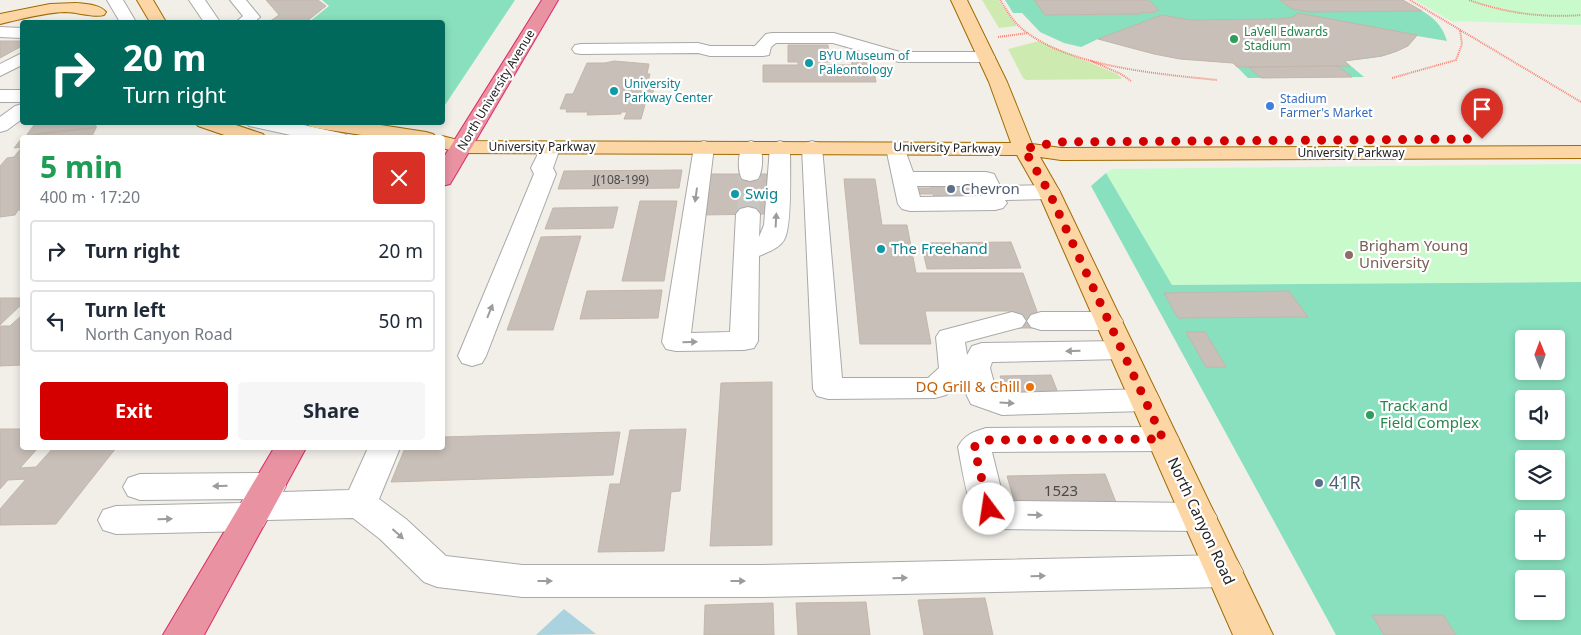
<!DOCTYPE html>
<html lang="en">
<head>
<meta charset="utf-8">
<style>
  :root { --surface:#fff; --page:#f6f6f7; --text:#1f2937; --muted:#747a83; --line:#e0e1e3; --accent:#d40000 }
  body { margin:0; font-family:"Noto Sans",sans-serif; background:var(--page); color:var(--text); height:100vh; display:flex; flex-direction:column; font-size:19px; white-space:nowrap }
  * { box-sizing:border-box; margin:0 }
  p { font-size:16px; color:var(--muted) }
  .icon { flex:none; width:28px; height:28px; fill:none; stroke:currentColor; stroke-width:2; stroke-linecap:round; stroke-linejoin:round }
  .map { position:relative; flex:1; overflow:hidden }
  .panel { position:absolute; left:20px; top:135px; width:425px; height:315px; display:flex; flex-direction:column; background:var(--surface); border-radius:5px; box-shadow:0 2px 8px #0003 }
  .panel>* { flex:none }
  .banner { position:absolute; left:20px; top:20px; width:425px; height:105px; border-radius:5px; box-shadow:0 2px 8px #0003; background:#00695c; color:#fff; overflow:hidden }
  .needle { width:32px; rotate:359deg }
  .controls { position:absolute; left:1515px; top:330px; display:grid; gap:10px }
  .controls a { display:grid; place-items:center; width:50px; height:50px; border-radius:5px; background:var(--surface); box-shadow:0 2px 8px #0003; font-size:25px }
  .pin { position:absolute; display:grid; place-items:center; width:42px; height:42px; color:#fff; margin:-51px -21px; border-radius:50% 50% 50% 0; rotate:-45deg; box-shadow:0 0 5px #0007 }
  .pin .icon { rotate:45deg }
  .me { position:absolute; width:55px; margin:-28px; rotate:346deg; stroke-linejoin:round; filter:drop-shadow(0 0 4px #0008) }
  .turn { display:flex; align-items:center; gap:18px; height:105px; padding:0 20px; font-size:22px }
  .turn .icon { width:65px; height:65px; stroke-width:2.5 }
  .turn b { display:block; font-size:35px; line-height:42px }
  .round { display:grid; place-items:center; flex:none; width:52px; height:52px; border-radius:5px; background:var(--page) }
  .summary { display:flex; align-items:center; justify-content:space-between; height:85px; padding:0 20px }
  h1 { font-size:30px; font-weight:700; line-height:38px; color:#1e9e55 }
  .action { display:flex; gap:10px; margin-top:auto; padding:10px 20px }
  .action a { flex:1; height:58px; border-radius:5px; background:var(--accent); color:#fff; font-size:20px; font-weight:700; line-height:58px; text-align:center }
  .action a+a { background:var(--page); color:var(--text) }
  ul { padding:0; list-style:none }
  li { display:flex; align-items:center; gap:15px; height:62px; margin:0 10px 8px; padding:0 10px; border:2px solid var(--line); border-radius:5px }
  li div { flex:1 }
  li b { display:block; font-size:19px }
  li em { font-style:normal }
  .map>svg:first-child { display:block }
</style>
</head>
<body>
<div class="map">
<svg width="1581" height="635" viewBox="0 0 1581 635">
  <rect width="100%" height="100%" fill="#f2efe9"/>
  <path fill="#cdebb0" d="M982,0h16l19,26 -18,2z
    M1039,41l78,33 5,4 -2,1 -94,1 -3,-2 -15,-29z"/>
  <path fill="#c8facc" d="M1415,0h166v25l-130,-4z
    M1581,164v118l-409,3 -66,-112 6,-4z"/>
  <path fill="#88e0be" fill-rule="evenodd" d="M322,0h193l-72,108 -1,-86h-133l20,-16z
    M1005,0h398c20,12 37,17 44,41l-30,-5c-16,22 -47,22 -72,25l19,16 -116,1 -15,-15 -53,-4 -26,-5 -56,-15 -17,8 -17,-4 -24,-11 -18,-19h-9z
    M1106,173l66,112 409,-3v353h-245l-245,-449zM1524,339h32v32h-32zM1524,399h32v32h-32zM1524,459h32v32h-32zM1524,519h32v32h-32zM1524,579h32v32h-32z"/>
  <path fill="#aad3df" d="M564,609l32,25 -60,1z"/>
  <path fill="#c7bfb8" stroke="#c4b6ab" d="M266,0h52l8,6 -20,16h-37l10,-7z
    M1034,0h115l10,10 -7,3 -11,-1v2l-96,1z
    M1280,0h123l19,11 -112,1 -18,-3z
    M1298,13l119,22 -9,11 -11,5 -15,5 -38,5 6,5 -113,1 -4,-4 -53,-4 -26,-5 -56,-15 64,-24 28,5 88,-1 15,-2z
    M0,41h22v5l-22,12z
    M788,45h40l2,17h-10l1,3h31l-1,-7h15l1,7h6l3,17h-113v-17h35v-3h-10z
    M614,61l35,3 -2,10h3l-4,15h8l-4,12h-4l-5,18h-17l3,-7h-6v2l-34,1 1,-3h-22l1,-3h-7l6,-15h7l14,-31h18z
    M1338,66l14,11 -91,1 -12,-11z
    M36,122h56l5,5 -71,9z
    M96,128l-4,8 -3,2h-66l18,-5z
    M22,138v72h-4l-3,5 -15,2v-51l7,-8 7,-1 8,-10 -8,1z
    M682,170l-3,18 -121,1 6,-18z
    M927,172h38l13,38h-40l-5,-16h-14l-2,-6h14z
    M705,174h62v40l-67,1z
    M844,179h31l7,46h25l9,48h107l20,55h-28l-6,-17h-84l6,33h-71z
    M640,201h37l-13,80h-42z
    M618,207l-5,21 -68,1 8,-21z
    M581,236l-28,94h-46l34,-93z
    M1011,242l10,26 -94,1 -6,-26z
    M662,290l-4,28 -78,1 7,-28z
    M1289,291l19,26 -130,1 -14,-25z
    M0,298h22v6l-22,21z
    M22,315v50l-22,1v-40h10z
    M1186,332h19l21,35h-20z
    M1051,375l9,23 -52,1 -8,-23z
    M772,382v163l-62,1 11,-163z
    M0,429h22v19h16l-18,20 16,-1 17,-19h63l-60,76 -56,1v-16l26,-30 -18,1 -8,9z
    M686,429l-6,62 -9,1 -7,59 -66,1 12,-68h10l10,-54z
    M620,432l-7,43 -222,7 14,-34h37v-11z
    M1105,474l12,31 -101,2 -9,-31z
    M985,598l8,37h-69l-6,-35z
    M866,602l4,33h-72l-2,-32z
    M773,603l1,32h-70l1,-30z
    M1372,615h71l13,20h-72z"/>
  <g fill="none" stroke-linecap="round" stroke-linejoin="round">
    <path stroke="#c8c6c1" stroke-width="22" stroke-dasharray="22 11" stroke-linecap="butt" d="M748,214l2,-40"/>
    <g stroke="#a9a9a9" stroke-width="2">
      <path id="minor" d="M107,0h16l13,22h-16z
        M189,0h16l15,22h-16z
        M230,0h16l14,17 -6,5h-18l7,-6z
        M0,27l22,1v10l-22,-1z
        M772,33h62l66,19h86l6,1 3,4 -3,4 -6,1h-87l-66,-19h-57l-5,4 -2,8 -6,1h-53l-12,-3 -117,1 -6,-1 -3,-4 3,-4 6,-1 117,-1 12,3h45l11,-12z
        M22,53v12l-22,11v-12z
        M0,90h22v12h-22z
        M22,104v15l-15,11 -7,2v-15l15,-11z
        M246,122h44l55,12 3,4h-44l-55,-12z
        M704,141l7,2 3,4 -23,186 39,-1 6,-118 4,-5 8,-2 8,2 4,5 -1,23 5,-12 6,-78 3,-4 7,-2 7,2 3,4c0,20 2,76 -5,91 -4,10 -17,14 -26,18l-1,85 -4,7 -10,2 -68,1 -10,-2 -4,-7 32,-195 3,-4z
        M751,141l7,2c6,8 5,28 0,36l-8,2 -8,-2c-5,-8 -4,-28 2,-36z
        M812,141l7,2 3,4 20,231h86l11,-10 -3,-31 4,-6 72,-19 10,3 4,6 -4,6 -57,15 2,13 5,-9 10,-3 140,-2 10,2 4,7 -4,7 -10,2 -130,3 -2,6 6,22 9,3 140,-4 11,3 4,8 -4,8 -11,3 -143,4 -31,-11 -4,-8 -4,-17 -17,16 -11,3 -107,1 -11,-3 -4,-7 -11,-242 3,-4z
        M550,142l7,2 3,4 -7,20 3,6 -70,182 -4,7 -10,3 -10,-3 -4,-7 76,-182 -3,-6 12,-24z
        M896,142l7,2 10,28h73l8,2 6,12 49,-1 8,2 3,5 -3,5 -8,2 -44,1 2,3 -4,5 -8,2 -85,1 -8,-2 -4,-5 -12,-56 3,-4zM917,186h60l4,10 -61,1z
        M1041,312h68l10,3 4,6 -4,6 -10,3h-68l-10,-3 -4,-6 4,-6z
        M1163,427l11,4 5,8 -5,8 -11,4 -171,1 12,49 195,2 12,4 6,10 -6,10 -12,4 -201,-2c-7,-2 -16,-4 -21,-10 -9,-10 -16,-57 -19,-72 6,-12 15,-15 28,-19z
        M368,448h32l-21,51 27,20 40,37 76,9h237l465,-10 13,5 6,11 -6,11 -13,5 -465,10h-237l-85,-10 -13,-5 -44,-43 -27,-21 -86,2 -4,7 -12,4 -135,3 -13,-4 -5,-10 5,-10 13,-4 125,-3 2,-4 -103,1 -12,-4 -5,-9 5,-9 12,-4 129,-1 12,4 5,9 -3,6 66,-2z"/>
    </g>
    <g stroke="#a06b00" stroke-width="2">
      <path id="major" d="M137,0h16l13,22h-16z
        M951,0h16l40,82 25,62 29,4 520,-2v12l-520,2 -21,-3 20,35 213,443h-40l-195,-443 -21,-37 -555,-2 -20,-5v-10h-61l-65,-10 -7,-2 -3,-4h55l65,10 7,2 3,3 6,-1 20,5 549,2 -22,-61z
        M76,3c10,1 23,1 30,9l-2,3c-10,3 -27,-3 -39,-3 -22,1 -44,7 -65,12v-10l50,-10z
        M195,122h32l36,12 3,4h-33l-35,-12z"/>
    </g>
    <g stroke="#dc2a67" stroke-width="2">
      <path id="highway" d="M542,0h16l-105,179 -3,5 -8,2v-26z
        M274,448h32l-102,187h-41z"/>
    </g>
    <path stroke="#fa8072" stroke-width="2" stroke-dasharray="1 1" stroke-linecap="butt" d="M1000,0c6,9 12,20 20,27 45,40 140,47 197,53
      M1410,0l171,102
      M1469,0c36,13 74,18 112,15
      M998,37l30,-4
      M1091,61l30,13 10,7
      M1392,78l64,-18 6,-16 -2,-14"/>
    <use href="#minor" fill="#fff" fill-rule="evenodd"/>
    <use href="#major" fill="#fcd6a4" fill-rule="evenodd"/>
    <use href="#highway" fill="#e892a2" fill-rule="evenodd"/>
  </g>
  <defs><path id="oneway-solid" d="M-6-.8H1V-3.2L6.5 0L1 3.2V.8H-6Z" transform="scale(1.25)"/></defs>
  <g fill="#9c9c9c">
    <use href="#oneway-solid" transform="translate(696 195) rotate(98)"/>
    <use href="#oneway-solid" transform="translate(776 220) rotate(-87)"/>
    <use href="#oneway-solid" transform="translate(490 311) rotate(-68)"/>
    <use href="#oneway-solid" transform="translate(690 342) rotate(-1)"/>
    <use href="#oneway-solid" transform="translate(1073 351) rotate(178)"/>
    <use href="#oneway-solid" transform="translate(1007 403) rotate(4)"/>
    <use href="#oneway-solid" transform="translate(220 486) rotate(179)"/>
    <use href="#oneway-solid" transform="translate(1035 515) rotate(1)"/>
    <use href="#oneway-solid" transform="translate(165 519) rotate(-1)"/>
    <use href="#oneway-solid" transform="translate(398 534) rotate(42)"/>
    <use href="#oneway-solid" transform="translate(1038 576) rotate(-1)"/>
    <use href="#oneway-solid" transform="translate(900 578) rotate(-1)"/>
    <use href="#oneway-solid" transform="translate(545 581)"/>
    <use href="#oneway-solid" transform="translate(738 581)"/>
  </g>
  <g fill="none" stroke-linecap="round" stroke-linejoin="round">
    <path stroke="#d40000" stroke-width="9" stroke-dasharray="0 16.2" d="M989,509l-15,-62 12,-7 177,-1 -114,-247 -25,-43 33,-7 425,-3"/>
  </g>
  <g fill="#2e9e5b" stroke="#fff" stroke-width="2">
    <circle cx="1234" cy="39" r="5"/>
    <circle cx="1370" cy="415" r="5"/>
  </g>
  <g fill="#0f9aa8" stroke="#fff" stroke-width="2">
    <circle cx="809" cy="63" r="5"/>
    <circle cx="614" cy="91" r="5"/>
    <circle cx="735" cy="194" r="5"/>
    <circle cx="881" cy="249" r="5"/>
  </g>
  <circle fill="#3f7fe0" stroke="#fff" stroke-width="2" cx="1270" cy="106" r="5"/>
  <g fill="#5c6f8a" stroke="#fff" stroke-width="2">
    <circle cx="951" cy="189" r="5"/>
    <circle cx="1319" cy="483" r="5"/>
  </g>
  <circle fill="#8d6e63" stroke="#fff" stroke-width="2" cx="1349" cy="255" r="5"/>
  <circle fill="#e8710a" stroke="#fff" stroke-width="2" cx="1030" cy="387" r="5"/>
  <g text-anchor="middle" stroke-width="4.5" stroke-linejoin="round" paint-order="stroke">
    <g font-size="12" fill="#27864d" stroke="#fff" text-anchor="start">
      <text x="1244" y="36">LaVell Edwards<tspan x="1244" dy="14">Stadium</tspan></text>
    </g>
    <g font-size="12" fill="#0d838f" stroke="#fff" text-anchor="start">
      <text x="819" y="60">BYU Museum of<tspan x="819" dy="14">Paleontology</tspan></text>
      <text x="624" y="88">University<tspan x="624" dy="14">Parkway Center</tspan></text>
    </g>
    <g font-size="12" fill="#222" stroke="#fff">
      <text transform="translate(496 90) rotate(-59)" y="4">North University Avenue</text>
      <text x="542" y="151">University Parkway</text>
      <text transform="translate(947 148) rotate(1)" y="4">University Parkway</text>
      <text x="1351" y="157">University Parkway</text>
    </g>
    <g font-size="12" fill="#366cbe" stroke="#fff" text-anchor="start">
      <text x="1280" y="103">Stadium<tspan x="1280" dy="14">Farmer's Market</tspan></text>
    </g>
    <g font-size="12" fill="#4b4948">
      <text x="621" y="184">J(108-199)</text>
    </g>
    <g font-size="15" fill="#4e5e75" stroke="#fff" text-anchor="start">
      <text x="961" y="194">Chevron</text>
    </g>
    <g font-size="15" fill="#0d838f" stroke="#fff" text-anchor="start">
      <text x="745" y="199">Swig</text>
      <text x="891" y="254">The Freehand</text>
    </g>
    <g font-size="15" fill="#785e54" stroke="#fff" text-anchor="start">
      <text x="1359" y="251">Brigham Young<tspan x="1359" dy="17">University</tspan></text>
    </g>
    <g font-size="15" fill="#c56008" stroke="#fff" text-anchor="end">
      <text x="1020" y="392">DQ Grill &amp; Chill</text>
    </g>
    <g font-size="15" fill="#27864d" stroke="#fff" text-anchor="start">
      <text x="1380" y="411">Track and<tspan x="1380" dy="17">Field Complex</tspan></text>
    </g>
    <g font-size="15" fill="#4b4948">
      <text x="1061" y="496">1523</text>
    </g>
    <g font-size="15" fill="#222" stroke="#fff">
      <text transform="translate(1201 521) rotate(65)" y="5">North Canyon Road</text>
    </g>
    <g font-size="18" fill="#4e5e75" stroke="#fff" text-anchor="start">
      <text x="1329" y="489">41R</text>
    </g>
  </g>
</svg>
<div class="controls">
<a><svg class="needle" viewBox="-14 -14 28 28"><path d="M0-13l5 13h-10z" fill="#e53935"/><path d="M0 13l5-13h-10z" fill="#747a83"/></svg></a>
<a><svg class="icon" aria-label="sound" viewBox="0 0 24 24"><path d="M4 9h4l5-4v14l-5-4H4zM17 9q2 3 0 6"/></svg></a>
<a><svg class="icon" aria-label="layers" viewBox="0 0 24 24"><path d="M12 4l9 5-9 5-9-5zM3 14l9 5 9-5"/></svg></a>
<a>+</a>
<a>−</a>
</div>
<div class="pin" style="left:1482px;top:139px;background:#d93025"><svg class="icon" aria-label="arrive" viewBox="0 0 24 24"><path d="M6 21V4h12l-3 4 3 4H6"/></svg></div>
<svg class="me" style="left:989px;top:509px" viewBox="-20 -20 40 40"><circle r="19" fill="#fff"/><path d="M0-13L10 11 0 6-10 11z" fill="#d40000"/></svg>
<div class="banner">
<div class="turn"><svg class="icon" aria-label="right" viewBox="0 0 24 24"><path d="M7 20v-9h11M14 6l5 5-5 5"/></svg><div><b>20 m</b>Turn right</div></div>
</div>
<section class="panel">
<div class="summary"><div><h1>5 min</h1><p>400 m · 17:20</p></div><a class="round" style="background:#d93025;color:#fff"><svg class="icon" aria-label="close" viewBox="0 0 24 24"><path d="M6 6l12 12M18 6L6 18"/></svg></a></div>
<ul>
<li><svg class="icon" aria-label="right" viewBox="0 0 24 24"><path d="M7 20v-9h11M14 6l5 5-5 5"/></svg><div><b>Turn right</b></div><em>20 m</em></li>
<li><svg class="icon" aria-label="left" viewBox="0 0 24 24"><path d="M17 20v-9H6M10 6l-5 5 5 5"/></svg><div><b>Turn left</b><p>North Canyon Road</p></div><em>50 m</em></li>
</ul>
<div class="action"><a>Exit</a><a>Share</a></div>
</section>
</div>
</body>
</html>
